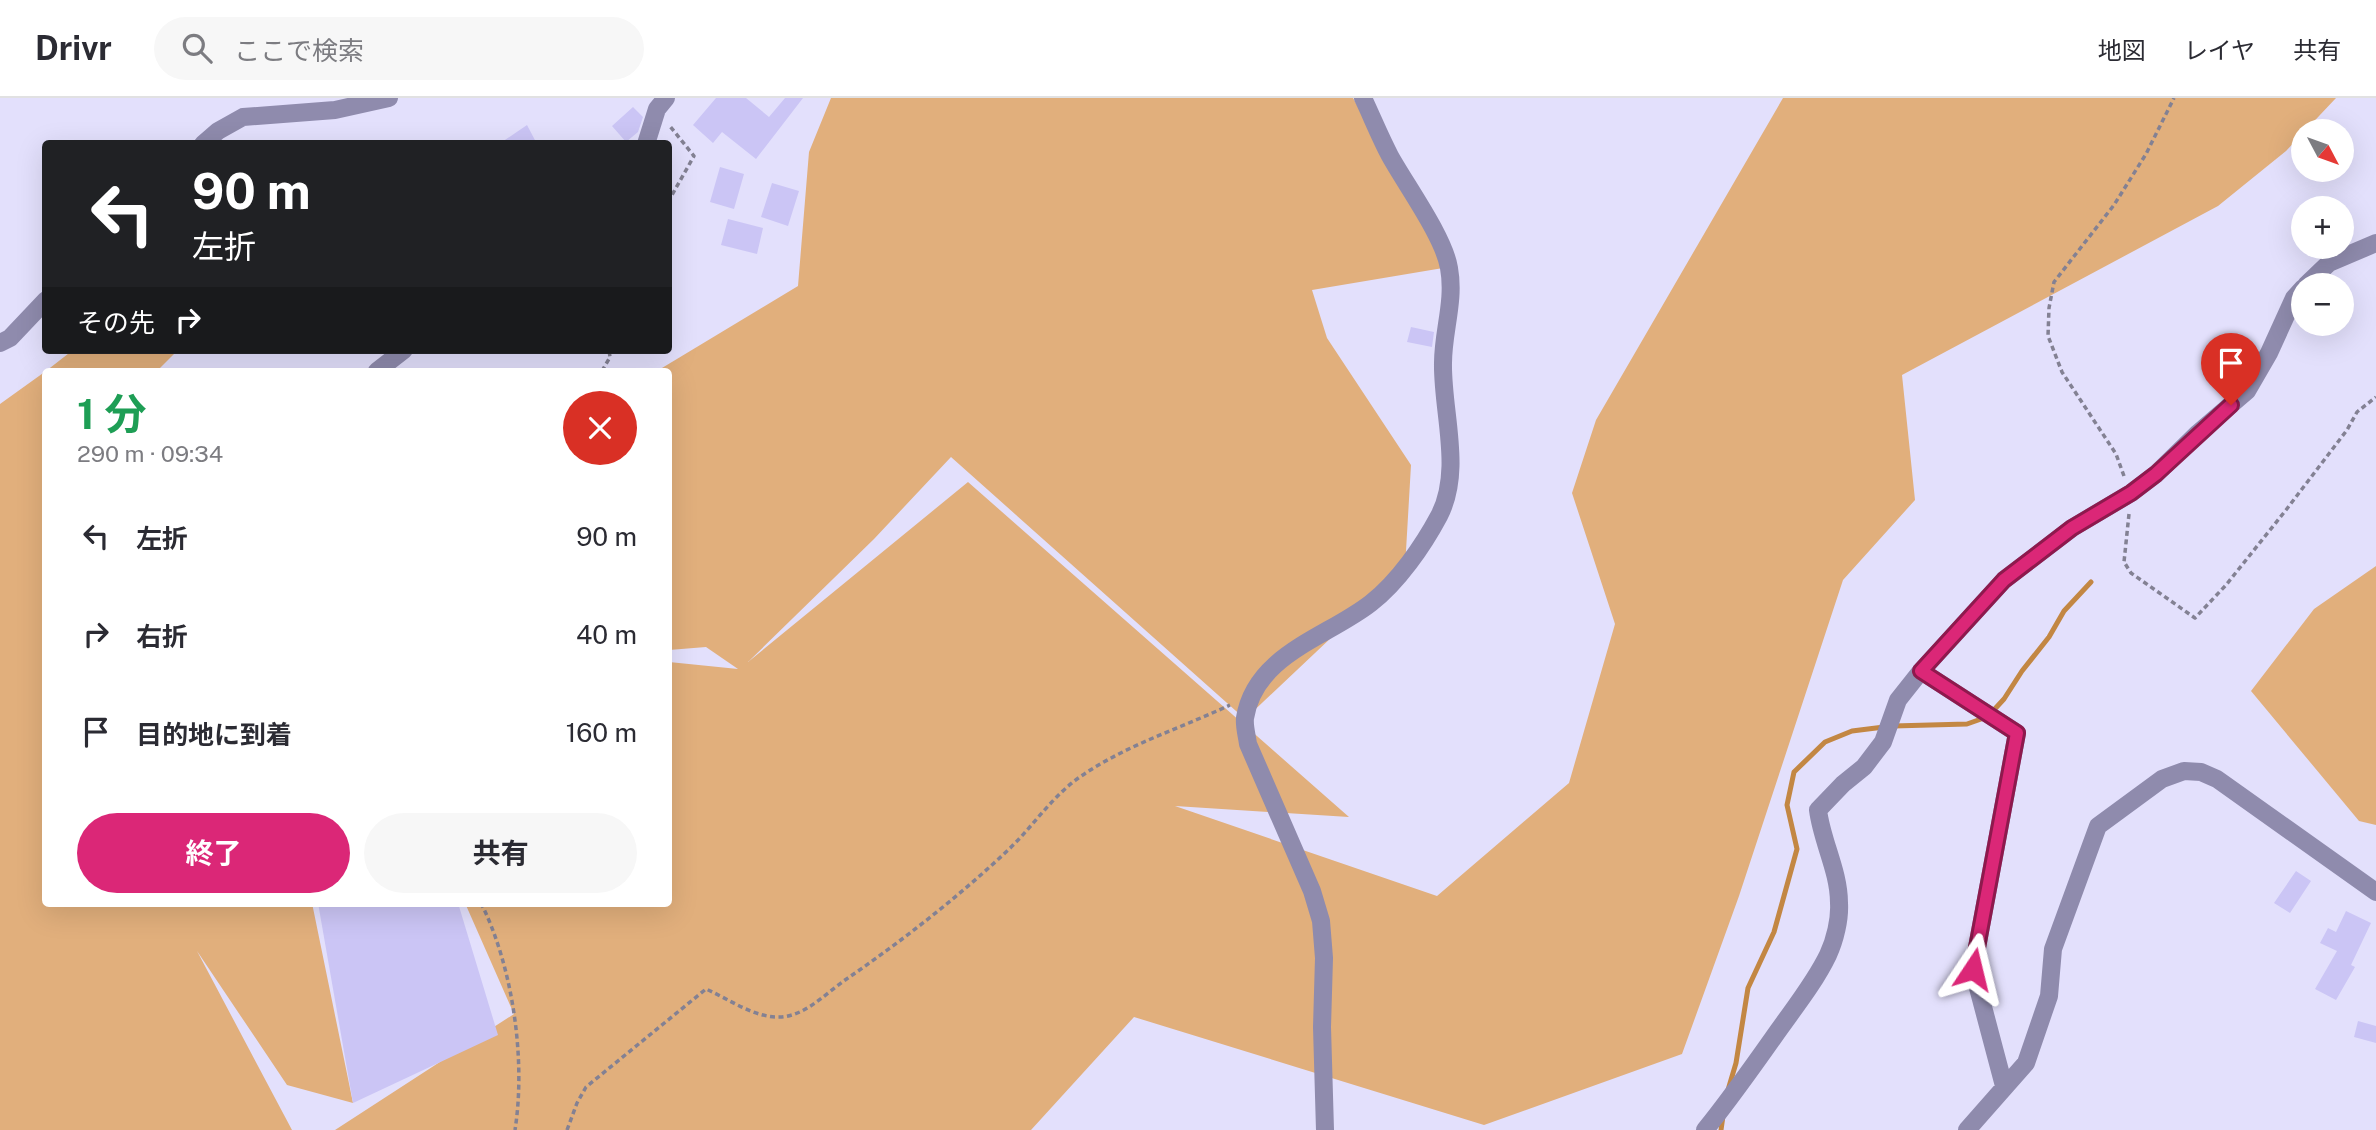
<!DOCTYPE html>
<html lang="ja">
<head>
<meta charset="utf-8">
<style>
  :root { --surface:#fff; --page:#f7f7f7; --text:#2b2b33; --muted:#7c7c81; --line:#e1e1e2; --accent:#db2777 }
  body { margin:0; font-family:"Public Sans","Noto Sans JP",sans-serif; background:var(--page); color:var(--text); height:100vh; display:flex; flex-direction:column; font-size:26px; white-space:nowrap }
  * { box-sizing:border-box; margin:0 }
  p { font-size:23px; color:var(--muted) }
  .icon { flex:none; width:38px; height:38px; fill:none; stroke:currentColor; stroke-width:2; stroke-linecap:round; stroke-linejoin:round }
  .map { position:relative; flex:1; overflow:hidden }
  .sheet { position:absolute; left:42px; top:270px; width:630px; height:539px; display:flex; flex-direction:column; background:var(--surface); border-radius:7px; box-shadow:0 7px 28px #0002 }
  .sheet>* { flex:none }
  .guide { position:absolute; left:42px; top:42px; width:630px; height:214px; border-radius:7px; box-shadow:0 7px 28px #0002; background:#202124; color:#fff; overflow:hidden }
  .needle { width:46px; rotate:131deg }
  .buttons { position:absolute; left:2291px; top:21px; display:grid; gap:14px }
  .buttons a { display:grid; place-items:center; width:63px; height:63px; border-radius:50%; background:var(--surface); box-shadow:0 7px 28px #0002; font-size:35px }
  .pin { position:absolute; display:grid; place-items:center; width:60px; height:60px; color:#fff; margin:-72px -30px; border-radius:50% 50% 50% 0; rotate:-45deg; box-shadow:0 0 7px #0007 }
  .pin .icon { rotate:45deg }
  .me { position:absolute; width:77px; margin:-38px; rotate:10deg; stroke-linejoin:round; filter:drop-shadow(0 0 5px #0008) }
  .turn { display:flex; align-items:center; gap:24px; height:147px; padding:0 35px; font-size:32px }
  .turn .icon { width:91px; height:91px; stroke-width:2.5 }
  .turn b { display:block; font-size:49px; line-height:60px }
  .then { display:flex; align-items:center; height:66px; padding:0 35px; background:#0003; gap:14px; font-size:26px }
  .round { display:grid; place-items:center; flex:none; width:74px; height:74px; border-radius:37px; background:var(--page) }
  .summary { display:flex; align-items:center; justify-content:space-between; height:119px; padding:0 35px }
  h1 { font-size:42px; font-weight:700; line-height:52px; color:#1e9e55 }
  .action { display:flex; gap:14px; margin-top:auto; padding:14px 35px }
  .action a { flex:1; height:80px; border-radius:42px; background:var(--accent); color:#fff; font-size:28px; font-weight:700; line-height:80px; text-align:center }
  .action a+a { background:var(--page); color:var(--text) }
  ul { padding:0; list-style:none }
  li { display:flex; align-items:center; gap:21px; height:98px; padding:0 35px }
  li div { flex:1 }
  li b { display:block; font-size:26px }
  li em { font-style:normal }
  header { display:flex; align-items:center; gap:42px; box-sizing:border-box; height:98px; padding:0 35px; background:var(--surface); border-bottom:2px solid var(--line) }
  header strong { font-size:33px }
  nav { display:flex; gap:38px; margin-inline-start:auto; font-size:24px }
  .search { width:490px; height:63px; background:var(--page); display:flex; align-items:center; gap:18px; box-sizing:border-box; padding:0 24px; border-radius:38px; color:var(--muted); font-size:26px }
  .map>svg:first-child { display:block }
</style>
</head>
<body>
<header>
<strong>Drivr</strong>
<div class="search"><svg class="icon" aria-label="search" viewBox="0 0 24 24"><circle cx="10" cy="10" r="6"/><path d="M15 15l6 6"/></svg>ここで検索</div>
<nav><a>地図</a><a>レイヤ</a><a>共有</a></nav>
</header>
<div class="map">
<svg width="2376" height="1032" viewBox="0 0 2376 1032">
  <rect width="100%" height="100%" fill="#e3e0fc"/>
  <path fill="#e1af7c" d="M831,0h522l96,169 -137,23 15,48 84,127 -6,103 -160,151 -294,-262 -77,82 -126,123 220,-180 381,335 -174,-11 262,90 132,-113 46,-159 -43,-131 24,-73 187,-322h553l-50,53 -68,55 -316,169 13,125 -72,80 -104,316 -57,158 -198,71 -350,-108 -103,113h-696l179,-116 -49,-111h203l1,-241 69,7 -32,-22 -37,3 -1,-279h-11l141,-85 11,-134z
    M73,252h105l-21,21h-111z
    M46,273v532h266l41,200 -66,-18 -90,-134 95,179h-292v-726z
    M2376,468v259l-17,-4 -108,-130 63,-82z"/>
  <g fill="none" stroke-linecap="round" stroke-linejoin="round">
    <path stroke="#c38743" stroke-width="5" d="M1992,614l12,-13 18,-28 27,-34 15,-26 27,-29
      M1893,628l74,-2 17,-6
      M1728,992l8,-27 12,-75 26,-56 23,-83 -10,-44 7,-33 31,-30 27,-11 32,-4
      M1721,1032l2,-14"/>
  </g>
  <path fill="#cbc5f5" d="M716,0h30l23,19 16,-19h18l-47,61 -34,-27 -9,11 -20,-18z
    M633,9l10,10 -5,15 -12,10 -14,-16z
    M527,27l10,19h-38z
    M720,69l24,7 -10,35 -24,-7z
    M772,85l27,8 -11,35 -27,-9z
    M728,121l35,9 -6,26 -36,-9z
    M1411,229l23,5 -2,15 -25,-5z
    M2296,773l15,10 -21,32 -16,-10z
    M318,805h140l40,132 -145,68z
    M2346,813l25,12 -20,42 4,2 -19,33 -21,-11 22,-38 -17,-8 8,-15 8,4z
    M2358,923l18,5v17l-22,-6z"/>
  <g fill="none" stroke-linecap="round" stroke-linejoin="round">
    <path stroke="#838193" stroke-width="3.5" stroke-dasharray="5 3.5" stroke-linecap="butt" d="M668,104l26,-46 -25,-31
      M602,273l8,-14 -1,-7
      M2124,378l-8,-22 -54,-82 -14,-36 1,-28 5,-26 60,-77 32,-51 28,-56
      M2129,416l-5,48 7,11 64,45 31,-33 60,-75 61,-80 10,-18 19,-15
      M481,805c32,64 45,157 34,227
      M567,1032l10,-27 9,-16 120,-98c23,10 48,29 74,28 26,-1 47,-25 68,-39 55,-38 109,-80 158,-126 25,-23 43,-52 71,-73 46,-33 102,-50 153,-74"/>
    <path stroke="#8f8bad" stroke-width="18" d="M203,46l15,-13 25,-14 92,-7 54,-12
      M646,46l11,-35 9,-11
      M2306,187l23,-22 47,-20
      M0,245l10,-5 36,-38
      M377,273l27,-21
      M1921,573l96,62 -44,236 31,117
      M1325,1032l-3,-103 2,-69 -3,-37 -9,-30 -64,-147c-1,-8 -4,-18 -3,-26 10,-64 83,-81 126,-115 27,-21 52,-57 68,-87 24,-46 3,-104 4,-153 0,-32 12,-62 6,-95 -5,-31 -43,-83 -59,-112 -10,-19 -18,-39 -27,-58
      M1705,1032c26,-32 49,-65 73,-99 17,-24 37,-49 50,-76 7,-15 12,-36 11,-52 0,-32 -17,-61 -21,-93l25,-26 21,-17 19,-25 15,-42 23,-29 83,-91 68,-52 59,-35 25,-19 42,-41 49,-42 22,-38 25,-55 9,-10
      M1967,1032l59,-67 23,-67 4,-47 45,-123 64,-47 22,-8 17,1 16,7 159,113"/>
  </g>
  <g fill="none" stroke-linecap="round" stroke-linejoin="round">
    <g stroke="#8e194d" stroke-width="18">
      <path id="route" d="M1973,871l44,-236 -96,-62 83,-91 68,-52 59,-35 25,-19 75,-69"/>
    </g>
    <use href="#route" stroke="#db2777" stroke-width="12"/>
  </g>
</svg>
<div class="buttons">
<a><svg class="needle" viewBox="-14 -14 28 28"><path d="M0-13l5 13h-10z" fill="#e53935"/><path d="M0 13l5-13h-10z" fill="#7c7c81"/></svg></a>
<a>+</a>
<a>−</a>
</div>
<div class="pin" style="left:2231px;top:307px;background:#d93025"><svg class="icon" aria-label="arrive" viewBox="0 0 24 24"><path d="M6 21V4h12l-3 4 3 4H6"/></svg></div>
<svg class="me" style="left:1973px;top:871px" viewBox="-20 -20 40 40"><path d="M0-17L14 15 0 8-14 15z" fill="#db2777" stroke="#fff" stroke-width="4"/></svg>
<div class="guide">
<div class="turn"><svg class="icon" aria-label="left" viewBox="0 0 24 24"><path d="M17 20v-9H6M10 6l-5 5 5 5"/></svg><div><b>90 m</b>左折</div></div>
<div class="then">その先<svg class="icon" aria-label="right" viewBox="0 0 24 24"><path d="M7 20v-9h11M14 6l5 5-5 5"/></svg></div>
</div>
<section class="sheet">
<div class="summary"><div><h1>1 分</h1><p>290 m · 09:34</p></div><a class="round" style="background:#d93025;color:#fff"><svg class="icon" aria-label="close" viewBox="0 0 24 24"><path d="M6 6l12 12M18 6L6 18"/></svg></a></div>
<ul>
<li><svg class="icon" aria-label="left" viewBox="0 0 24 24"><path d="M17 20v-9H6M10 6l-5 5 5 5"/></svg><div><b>左折</b></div><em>90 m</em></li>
<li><svg class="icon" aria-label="right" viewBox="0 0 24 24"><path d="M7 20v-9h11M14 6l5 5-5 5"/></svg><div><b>右折</b></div><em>40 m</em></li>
<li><svg class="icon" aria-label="arrive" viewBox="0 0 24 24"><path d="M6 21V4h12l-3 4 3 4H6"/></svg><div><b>目的地に到着</b></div><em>160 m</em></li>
</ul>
<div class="action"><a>終了</a><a>共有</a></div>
</section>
</div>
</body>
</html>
